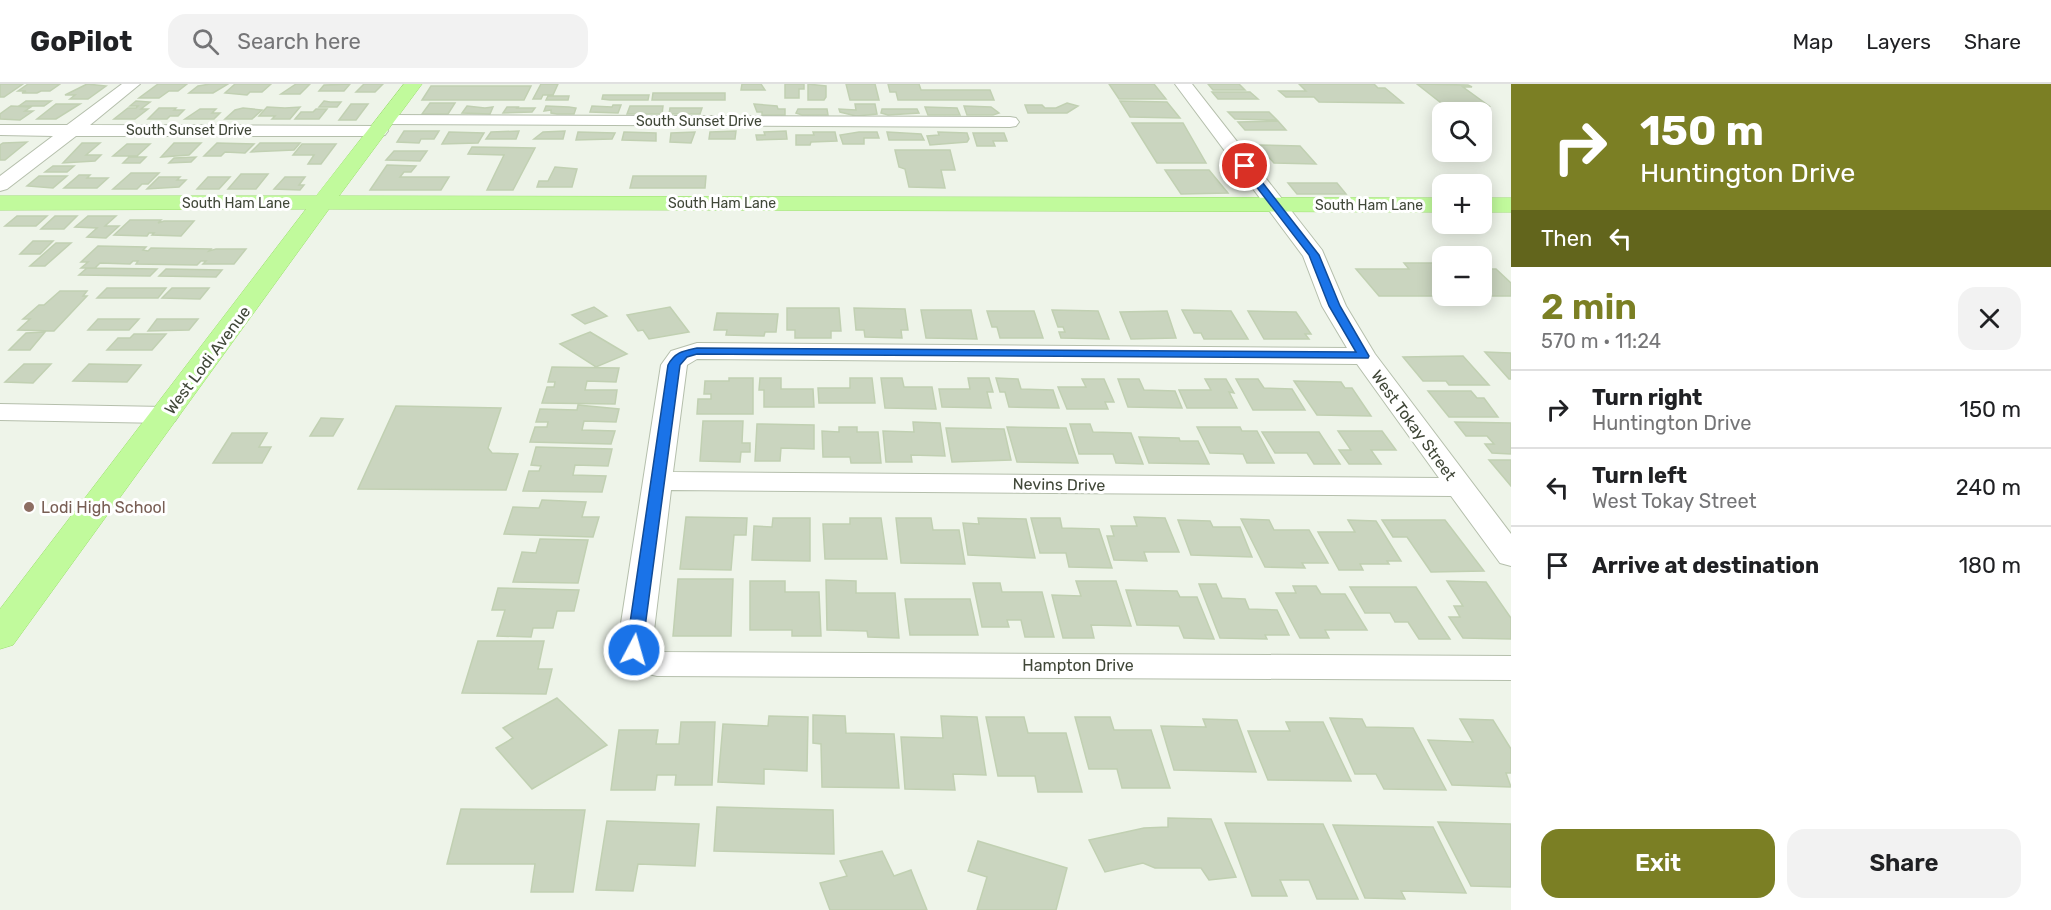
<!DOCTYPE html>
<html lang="en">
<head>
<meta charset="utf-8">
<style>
  :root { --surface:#fff; --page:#f2f2f2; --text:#202124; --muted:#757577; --line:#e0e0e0; --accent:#7b7f24 }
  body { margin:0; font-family:Rubik,sans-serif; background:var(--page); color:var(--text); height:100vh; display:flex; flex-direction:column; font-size:22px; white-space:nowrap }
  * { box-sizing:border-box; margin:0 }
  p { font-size:20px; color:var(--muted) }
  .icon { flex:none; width:33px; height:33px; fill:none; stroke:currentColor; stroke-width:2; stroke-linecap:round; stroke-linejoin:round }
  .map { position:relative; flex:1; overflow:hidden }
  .side { display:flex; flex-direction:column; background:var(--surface); width:540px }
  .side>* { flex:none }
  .hud { background:#7b7f24; color:#fff; overflow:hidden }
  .tools { position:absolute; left:1432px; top:18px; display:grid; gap:12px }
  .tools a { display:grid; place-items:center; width:60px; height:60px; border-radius:12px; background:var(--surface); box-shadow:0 3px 15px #0003; font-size:30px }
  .pin { position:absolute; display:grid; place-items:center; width:51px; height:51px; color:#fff; margin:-26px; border:3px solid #fff; border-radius:50%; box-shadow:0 2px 6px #0007 }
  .me { position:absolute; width:66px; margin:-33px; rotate:6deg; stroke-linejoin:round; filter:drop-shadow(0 0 4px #0008) }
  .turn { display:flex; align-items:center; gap:21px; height:126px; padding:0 30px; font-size:27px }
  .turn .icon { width:78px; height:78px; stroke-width:2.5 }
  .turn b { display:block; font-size:42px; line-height:51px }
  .then { display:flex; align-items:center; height:57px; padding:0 30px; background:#0003; gap:12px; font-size:22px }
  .round { display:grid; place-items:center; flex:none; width:63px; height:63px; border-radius:18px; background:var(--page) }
  .head { display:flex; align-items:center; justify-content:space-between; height:102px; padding:0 30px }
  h1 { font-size:36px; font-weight:600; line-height:45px; color:var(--accent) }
  .primary-button { display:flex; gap:12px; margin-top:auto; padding:12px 30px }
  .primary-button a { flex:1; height:69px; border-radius:18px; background:var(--accent); color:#fff; font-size:24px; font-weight:600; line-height:69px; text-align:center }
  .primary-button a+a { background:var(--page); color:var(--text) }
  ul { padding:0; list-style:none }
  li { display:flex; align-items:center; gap:18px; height:78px; padding:0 30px; border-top:2px solid var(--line) }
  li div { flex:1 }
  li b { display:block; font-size:22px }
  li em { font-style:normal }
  header { display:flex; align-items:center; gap:36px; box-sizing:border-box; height:84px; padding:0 30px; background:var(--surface); border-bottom:2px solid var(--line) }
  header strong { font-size:28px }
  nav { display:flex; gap:33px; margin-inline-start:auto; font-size:21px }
  .search { width:420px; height:54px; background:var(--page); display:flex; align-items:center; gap:15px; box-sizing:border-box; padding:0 21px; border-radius:18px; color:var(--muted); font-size:22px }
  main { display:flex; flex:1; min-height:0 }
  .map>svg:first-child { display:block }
</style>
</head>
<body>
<header>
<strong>GoPilot</strong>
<div class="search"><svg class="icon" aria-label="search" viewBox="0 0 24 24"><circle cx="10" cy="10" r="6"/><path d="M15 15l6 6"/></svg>Search here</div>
<nav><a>Map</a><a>Layers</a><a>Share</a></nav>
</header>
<main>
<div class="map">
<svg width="1511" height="826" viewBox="0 0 1511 826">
  <rect width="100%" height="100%" fill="#eef4e9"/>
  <path fill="#cad5bf" stroke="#c1d0b2" stroke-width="1.5" d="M0,0h23l-19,13h-4z
    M28,0h32l-10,7h-9l-4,2h-15l4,-2h-8z
    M87,0l19,2 -18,13h-18l5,-4h-10z
    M158,0h29l-9,7h-9l-10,7h-20z
    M210,0h18l-15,9h-24l9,-7z
    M235,0h36l-9,8h-12l-3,3 -22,-2z
    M296,0h14l-10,10h-19z
    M350,0l-6,7h-25l5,-6z
    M364,0h19l-8,8h-19z
    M541,0h17l-5,11h-10l-2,4h-8z
    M742,0h19l4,6h-24z
    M785,0h19v5h-5v9h-14z
    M808,0l18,2v11l-2,3h-16z
    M846,0h29l4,16h-29z
    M888,0h31l2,6h69l4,10h-96l-2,-8h-6z
    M1109,0h45l12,15h-47z
    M1208,0h31l6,6h-32z
    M1299,0h75l4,4h7l18,15 -84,-1 -5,-5h-28l-7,-6h27z
    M1417,0l51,1 4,2h-9l26,19h-44z
    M431,2h100l-7,14h-102z
    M1212,8h38l8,7h-40z
    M653,9h72v7h-73z
    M603,11h46l-1,5h-38l-8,-1z
    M548,12h21l-1,4h-22z
    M26,17h25l-7,5h-25z
    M136,17l14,1 -9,7h7l-13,10h-21l14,-11h8l2,-2h-8z
    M324,17l6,1h11l-4,5h-18z
    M1120,17l47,1 13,16 -50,-1z
    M430,19h25l-7,11h-26z
    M1067,19l11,3 -11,7h-39l-3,-8h17l3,3h11z
    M56,20h24l-24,15h-19z
    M351,20h17l-12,16h-17z
    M754,20l23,2 1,3h7v6h-23v-3h-5z
    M855,20h20l2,10 -21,2 -16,-4 -1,-3 17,1z
    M613,21h8l-3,8 -28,-1 2,-6 20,1z
    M11,22l20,1 -6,4h8l-13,9 -20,-1v-5z
    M467,22l18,2 8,-1 -3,7 -28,-1z
    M546,22l23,1 7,1 -2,6h-17l-6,-1v-3l-7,1z
    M630,22h33l-1,8h-35z
    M964,22l27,1 8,6 -6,2h-26z
    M267,23l18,1 15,-1 -10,12h-18l3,-3h-16z
    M507,23h11l-1,1h18l-3,4 -29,1z
    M925,23l32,1 3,7h-32z
    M159,24h17l-2,2h10l-6,6h-8l-3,3h-19z
    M243,24l19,2 -10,9h-27l10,-9z
    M670,24h32l-2,6h-31z
    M200,25h16l-4,4h8l-6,6h-29z
    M316,25h11l-8,10h-24l6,-7h12z
    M798,25h29l1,6h-26l-6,-2z
    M882,25h35l2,4 -31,2 -7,-2z
    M1228,28h41l8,8 -42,-1z
    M1278,37l8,9h-41l-7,-8z
    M1132,39h51l23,40h-49z
    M404,47h35l-5,8h-13l-2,4 -22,-1z
    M519,47l-3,8h-30l5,-7z
    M565,47l-2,8h-29l9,-7z
    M736,47l-1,8h-26l1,-7z
    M786,47l1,8 -30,1 -1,-5h9l-1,-3z
    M449,48l35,1 -6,10 -36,1z
    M578,48l37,1 -3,6 -36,1z
    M624,48l32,1v8l-34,-1z
    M695,48l-4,11 -21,-1 1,-9z
    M813,48h22l2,9 -26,1 -1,3h-14v-10h18z
    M859,48h18l2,6h-15v6h-21l-3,-9z
    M887,48l34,2 3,6h-35z
    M938,48l29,1 2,6 -2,3 -37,3 -3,-9 12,-1z
    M973,49h31l3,8h-14l2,5h-18z
    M27,58l-22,18h-5v-15l3,-2z
    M82,59h18l-14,12h15l-6,6 -32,2z
    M174,59h27l-12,12 -28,2z
    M217,59l37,1 -9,9 -20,-1 -4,4h-17z
    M260,59h40l-6,7 -43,2z
    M127,60h23l-13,12h-24z
    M302,60h34l-15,20h-13l6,-9h-21z
    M1258,61l42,1 16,18 -42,-1z
    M472,63l63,1 -22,42h-26l17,-35 -36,-1z
    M895,66h55l5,20h-14l4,18 -36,-1 -4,-18 -6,-2z
    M394,67h33l-7,10 -34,-1z
    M129,73h17l-6,6h-17z
    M196,73l-5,5 -22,1 5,-5z
    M387,81l29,1 -5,6h-7l-4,5h49l-8,13h-71z
    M53,82h21l-7,6h-22z
    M555,83l22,2 -5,18h-35l2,-6h9z
    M1165,86h44l19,23 -47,1z
    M131,89h28l-11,11h-6l-5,5h-24z
    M241,90h27l-12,15h-28z
    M79,91h11l-3,3h21l-11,10h-33z
    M39,92h28l-14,12 -26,-2z
    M633,92h73l-1,12h-75z
    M159,93h21l-3,3h9l-7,7 -32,2z
    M208,93h22l-11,12h-22z
    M285,93h20l-6,8h5l-4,5 -26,-1z
    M1288,99h49l9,11h-49z
    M17,132h30l-11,10h-31z
    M55,132h22l-13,13h-23z
    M88,132h28l-11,10h14l-13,12 -19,-1 10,-9 -22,-1z
    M130,136h31l-3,3 6,-2h30l-13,15 -29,-1 2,-2h-5l-2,3 -33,-1z
    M33,157h20l-13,13h-20z
    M56,159h15l-26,23h-15z
    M98,162l48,1 -3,3 5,1 3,-3 60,1 -2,2 7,-2h30l-12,15h-31l3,-3h-5l-4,4 -61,-1 2,-3h-5l-3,3 -30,-1 -5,5h-14l7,-6h-7z
    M1404,179h32l7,6v27h39v-27h14l15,14v13h-44l6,5h-33l-5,-5h-56l-23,-27h53z
    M87,184l70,1 -7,7 -71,-1z
    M166,185l56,1 -6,7 -57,-1z
    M107,204h59l-8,10h-61z
    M172,204h37l-9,11 -38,-1z
    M60,207h27l-4,5h4l-33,35 -36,-1 12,-11h-7l16,-14h5z
    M594,223l13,9 -22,8 -13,-9z
    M670,223l19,25 -40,7 -6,-9 -5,1 -11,-16z
    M787,224h52l2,23h-10v7h-36v-8h-8z
    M854,224l51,1 3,21h-7l1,8 -37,-1 -1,-7h-8z
    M921,226h50l6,29 -51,-1z
    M1052,226l46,1 11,28 -48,-1 -2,-6h6l-2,-5h-5z
    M1182,226l49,1 17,28h-44l-3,-6h-7z
    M987,227h47l9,27h-43l-3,-11h-5z
    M1167,227l9,27 -45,1 -11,-27z
    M1248,227l48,1 15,22h-6l4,5h-45z
    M717,229l61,1 -2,18h-11l-1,4 -38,-1 1,-5h-13z
    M98,235h41l-10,11h-41z
    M157,235h41l-9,11 -41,1z
    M45,248l-15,18h-21l17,-17z
    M590,248l37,22 -31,13 -36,-23z
    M134,250h32l-14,16h-45l11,-12h12z
    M1485,268l26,1v26h-2z
    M1463,272l26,29h-40l-3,-4h-23l-20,-24z
    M24,280h27l-18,19 -28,-1z
    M89,280l52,1 -14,17 -54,-1z
    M552,283l67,1 -3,14 -29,-1 -2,9h32l-2,14 -73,-1 5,-16h7l1,-5h-7z
    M729,294h24v36h-56l1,-15h13v-5h-7l1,-13h24z
    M760,294h21v11h32l1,18h-50v-17h-5z
    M850,294h22l3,25h-56l-1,-15h32z
    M881,294h21l2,9h28l4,22 -51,-1z
    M968,294h21l4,14h-6l4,16 -49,-1 -3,-18h31z
    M996,294l22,1 3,10 32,1 6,18 -50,-1 -4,-15h-5z
    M1082,295h22l10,23h-9l3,7h-41l-9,-22h28z
    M1118,295h21l5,11 31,1 7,17 -54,-1z
    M1205,295h21l8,14 -5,-1 8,16h-50l-8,-18h32z
    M1236,295h22l6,9 28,1 13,21h-52z
    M1294,297l47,1 4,6h7l19,28 -54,-1z
    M1428,307h43l6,7h7l14,19h-49z
    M578,321l41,4 -3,13 -32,-1 -2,9 33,1 -4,13 -81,-2 5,-15h12l1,-5h-12l4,-13 37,1z
    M396,322l105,2 -13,40 4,5 26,1 -12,36 -148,-1z
    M321,334l22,1 -10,17h-23z
    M703,337h40l-1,22h8v9h-9l-1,10 -40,-1z
    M913,338l27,1 5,33 -34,-1 1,7h-26l-3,-31 31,1z
    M1455,338l56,1v31l-19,-1 -7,-9h9l-7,-8h-21z
    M757,340l57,1v24l-33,-1 -1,13h-25z
    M1070,340h20l3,8 38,1 12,31 -27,-1 -3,-9h-34z
    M839,343h18v5h21l3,31h-30l-1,-6h-27l-1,-26 17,1z
    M1007,343l59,1 12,35 -61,-1z
    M1197,343h43l2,4h15l17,32h-27l-4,-9 -33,-1z
    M946,344l58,1 7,31 -59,2z
    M1338,347h44l14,19h-25l10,14h-32l-10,-14h12z
    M1262,348h57l21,32h-26l-7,-11h-32z
    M232,349h35l-8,14h12l-9,16h-49z
    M1139,353l40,1 1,3h18l11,23 -60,-1z
    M536,363l76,2 -4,17 -33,-1 -2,10 33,1 -4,16 -79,-1 6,-20h10l2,-5 -10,-1z
    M1489,376h22v26z
    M542,416l44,2 -4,15h17l-6,20 -89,-3 9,-27 26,1z
    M686,433l61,1 -1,17h-12l-3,35 -51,-1z
    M1134,433l31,1 14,34h-35l3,9 -33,-1 -7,-24h7l-3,-10h26z
    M773,434h37v43l-58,-1 2,-34 18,1z
    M850,434h31l6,41h-62l-2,-35h27z
    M896,434h35l2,12h26l6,34 -64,-1z
    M978,434l48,1 9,39 -67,-3 -5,-32 16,1z
    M1031,434h29l2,10 37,1 13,39 -43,-1 -3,-14h-26z
    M1241,435l28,1 5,10h35l19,33h-26l3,5 -40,-1z
    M1178,436l32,1 3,6h27l12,30 -61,-2z
    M1348,436l28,1 25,40h-14l2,3h-29l3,6h-24l-21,-38h37z
    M1382,436h63l39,51 -53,1 -24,-35h-14z
    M540,455l48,1 -10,43 -65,-1 9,-30 14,1z
    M678,495h55l-2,57h-58z
    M826,496l30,1v12h39l4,45 -31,-1 -1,-6 -40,-1z
    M750,497h35v11h34l2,44h-29v-6h-42z
    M1076,497h40l15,45 -40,-1 3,13h-31l-11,-43 29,1z
    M1447,497l39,1 25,36v21l-48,-1 -14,-21h11l-6,-11h9z
    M973,499h27l2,9h40l12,45h-29l-4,-17h-14l2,7h-27z
    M1199,500h17l6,14 23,1 4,10 28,1 12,25h-24l2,4 -47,-1z
    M1293,502h23l5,8h24l22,36h-42l4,8h-29l-24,-45h20z
    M1350,503h66l34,52h-31l-11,-17h-13l-5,-9h-25z
    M498,504l81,2 -5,21h-17l-4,17h-20l-2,9 -34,-1 8,-26h-13z
    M1126,506l51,1 3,6h17l17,42 -30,-1 -5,-12 -42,-1z
    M905,515h65l8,36h-68z
    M478,557h66l-6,28h14l-6,25 -84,-1z
    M557,614l50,47 -75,44 -36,-41 17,-10 -10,-10z
    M813,631l32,1 1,17 48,1 5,54 -77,-1 -1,-43 -8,-1z
    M769,632l39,1 -1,54 -43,-2v15l-46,-2 5,-58 45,2z
    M941,632l36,1 9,58 -33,-1 2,16 -50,-1 -4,-52 42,1z
    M986,633h38l4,16h38l16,59h-44l-3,-16h-37z
    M1075,633h35l4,13h37l19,58h-48l-5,-19h-28z
    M1330,634l32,1 4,8 47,1 33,62 -62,-1 -8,-15h-21z
    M1203,635l34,1 19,52 -82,-2 -13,-44 45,1z
    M1460,635l33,1 18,29v24h-5l5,14 -59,-2 -24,-45 45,2z
    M681,638h34l-3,63h-37l1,-10h-19l-2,15h-44l8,-60h39l-2,14h23z
    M1286,638h37l28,59 -83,-1 -20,-49h42z
    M717,723l116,3 1,44 -120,-3z
    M461,725l124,1 -12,82h-42l4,-28h-88z
    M1168,734l43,1 25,58 -27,3 -8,-12h-46l-12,-5 -38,9 -16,-32 55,-12 24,-1z
    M607,737l92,3 -4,42 -57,-2 -5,27 -37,-1z
    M1438,738l73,2v63l-40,-1z
    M1225,739l98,1 35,75h-41l-8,-19h-29l7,16h-35z
    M1333,741l100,2 33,66 -65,-2 4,8 -40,-1z
    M978,757l89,27 -11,42h-79l10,-33 -19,-6z
    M882,767l12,25 17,-6 16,40h-97l-10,-27 27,-7 -7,-15z"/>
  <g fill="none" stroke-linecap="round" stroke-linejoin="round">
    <g stroke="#b5bfac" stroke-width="2">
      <path id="minor" d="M122,0h18l-50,41 289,1 6,1 3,4 -3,4 -6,1h-303l-69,53 -7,2v-15l53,-40 -53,-1v-10h67z
        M1175,0h17l130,166 24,56 29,48 136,180v32l-11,-3 -49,-67 -780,-6 -19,157 5,5 854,4v24l-854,-4 -26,-6 -14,-21 44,-284 10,-14 26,-8 650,5 -25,-42 -19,-50zM697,275l660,5 82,114 -766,-6 14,-107z
        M387,31l623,2 6,1 3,4 -3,4 -6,1 -629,-3 -3,-4 3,-4z
        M0,320l165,3 10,2 4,6 -4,6 -10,2 -165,-3z"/>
    </g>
    <g stroke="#9bdf6c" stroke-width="1">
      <path id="major" d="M404,0h18l-83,112 1104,2v14l-1114,-3 -316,436 -13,4v-40l306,-400 -306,1v-14h316z
        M1482,114h29v14h-29z"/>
    </g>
    <use href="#minor" fill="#fff" fill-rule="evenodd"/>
    <use href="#major" fill="#c1fa9c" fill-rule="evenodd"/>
  </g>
  <path fill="#1a73e8" stroke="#114b97" stroke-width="1.5" d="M1242,80h6l71,91 21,51 29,50 -1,2 -671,-4 -10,3 -7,8 -38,285 -3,3h-11l-2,-3 42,-285c7,-13 15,-14 29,-17l659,4 -27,-46 -20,-51 -67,-87z"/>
  <circle fill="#8d6e63" stroke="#fff" stroke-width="2" cx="29" cy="423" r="6"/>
  <g text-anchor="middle" stroke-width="6" stroke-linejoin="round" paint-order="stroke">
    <g font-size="14" fill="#404738" stroke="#fff">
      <text x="699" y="42">South Sunset Drive</text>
      <text x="189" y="51">South Sunset Drive</text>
      <text x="236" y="124">South Ham Lane</text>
      <text x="722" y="124">South Ham Lane</text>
      <text x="1369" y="126">South Ham Lane</text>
    </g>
    <g font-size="16" fill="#404738" stroke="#fff">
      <text transform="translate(207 276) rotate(-53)" y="6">West Lodi Avenue</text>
      <text transform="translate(1414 341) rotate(54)" y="6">West Tokay Street</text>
      <text transform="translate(1059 400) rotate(1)" y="6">Nevins Drive</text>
      <text x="1078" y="587">Hampton Drive</text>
    </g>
    <g font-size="16" fill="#785e54" stroke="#fff" text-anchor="start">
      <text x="41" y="429">Lodi High School</text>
    </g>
  </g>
</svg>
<div class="tools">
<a><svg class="icon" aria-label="search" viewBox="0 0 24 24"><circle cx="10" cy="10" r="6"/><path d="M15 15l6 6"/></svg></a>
<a>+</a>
<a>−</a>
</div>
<div class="pin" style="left:1245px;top:82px;background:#d93025"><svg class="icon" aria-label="arrive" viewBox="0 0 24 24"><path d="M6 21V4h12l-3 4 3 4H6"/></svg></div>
<svg class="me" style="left:634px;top:566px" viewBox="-20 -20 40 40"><circle r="17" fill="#1a73e8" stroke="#fff" stroke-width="3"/><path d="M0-11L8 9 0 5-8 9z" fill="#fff"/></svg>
</div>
<section class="side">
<div class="hud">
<div class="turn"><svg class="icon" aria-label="right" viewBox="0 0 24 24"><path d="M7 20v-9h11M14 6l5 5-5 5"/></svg><div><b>150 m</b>Huntington Drive</div></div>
<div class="then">Then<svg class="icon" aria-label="left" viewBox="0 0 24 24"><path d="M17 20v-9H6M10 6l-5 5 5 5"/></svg></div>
</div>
<div class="head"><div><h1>2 min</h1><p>570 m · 11:24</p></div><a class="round"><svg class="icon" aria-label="close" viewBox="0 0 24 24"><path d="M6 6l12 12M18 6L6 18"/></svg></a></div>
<ul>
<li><svg class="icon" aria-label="right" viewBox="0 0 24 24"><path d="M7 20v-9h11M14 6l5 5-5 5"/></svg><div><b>Turn right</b><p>Huntington Drive</p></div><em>150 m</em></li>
<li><svg class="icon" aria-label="left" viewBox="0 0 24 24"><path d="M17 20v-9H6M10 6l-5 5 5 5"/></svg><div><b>Turn left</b><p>West Tokay Street</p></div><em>240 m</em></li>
<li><svg class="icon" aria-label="arrive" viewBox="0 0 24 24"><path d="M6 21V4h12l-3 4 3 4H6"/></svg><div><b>Arrive at destination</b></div><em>180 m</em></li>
</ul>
<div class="primary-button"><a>Exit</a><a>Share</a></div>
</section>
</main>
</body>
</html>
